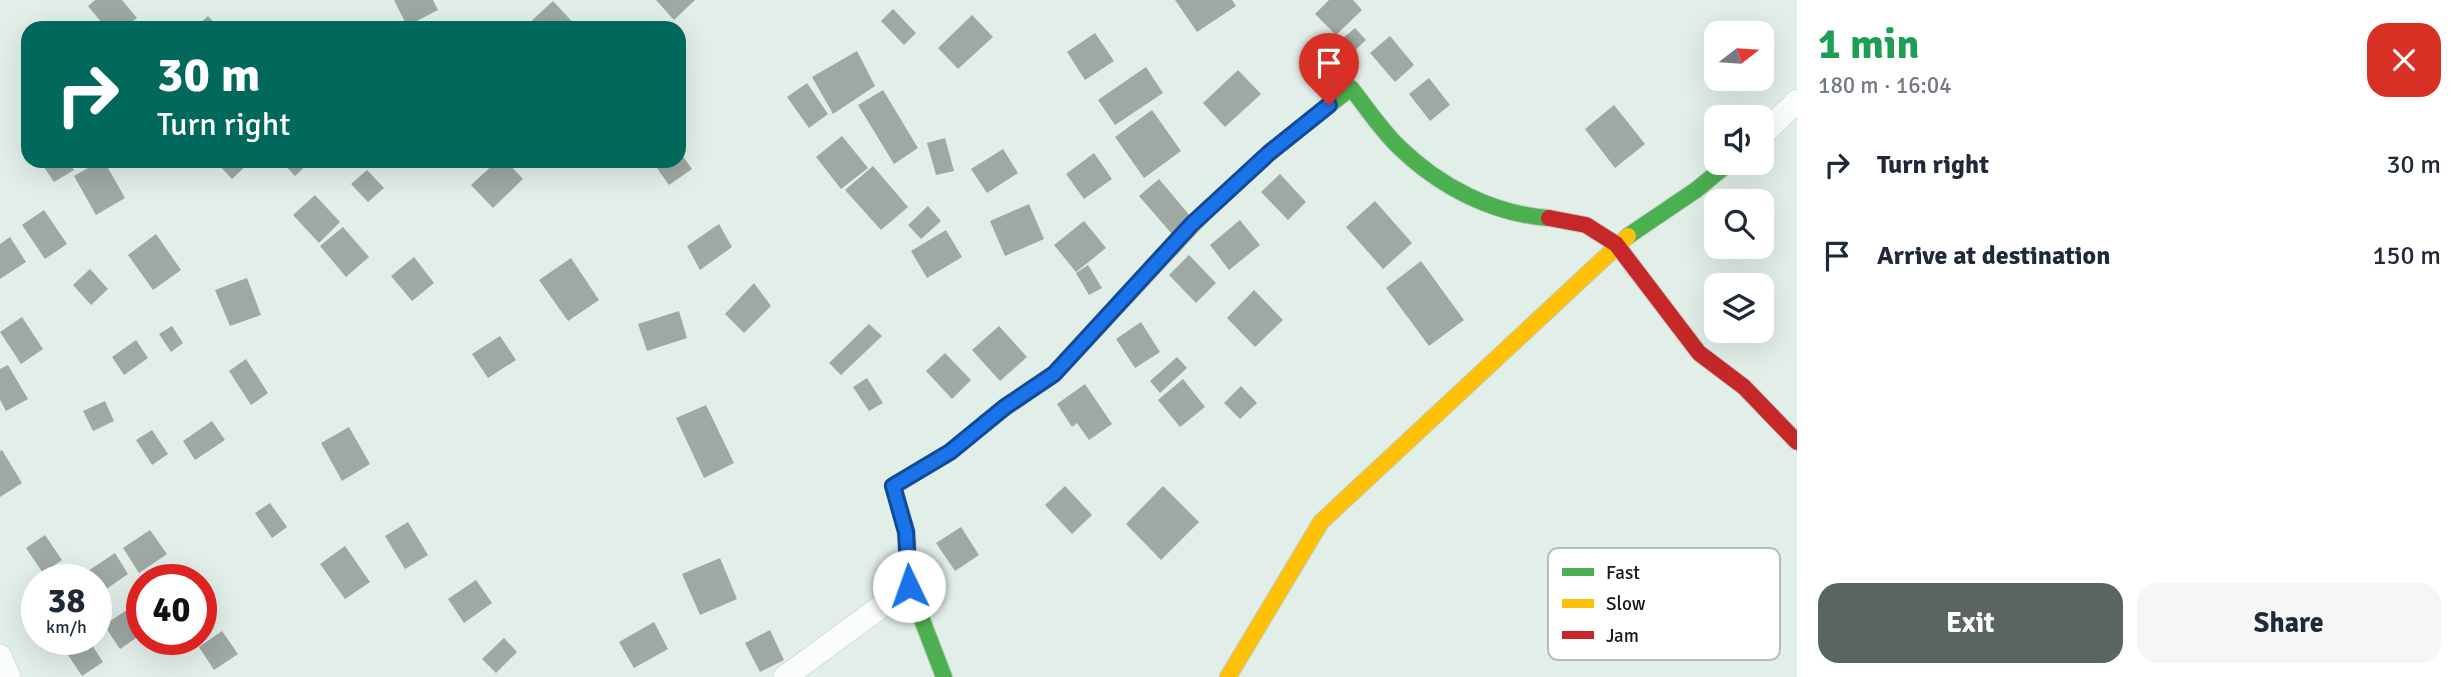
<!DOCTYPE html>
<html lang="en">
<head>
<meta charset="utf-8">
<style>
  :root { --surface:#fff; --page:#f6f6f7; --text:#1f2937; --muted:#747a83; --accent:#5b6560 }
  body { margin:0; font-family:Signika,sans-serif; background:var(--page); color:var(--text); height:100vh; display:flex; flex-direction:column; font-size:26px; white-space:nowrap }
  * { box-sizing:border-box; margin:0 }
  p { font-size:23px; color:var(--muted) }
  .icon { flex:none; width:38px; height:38px; fill:none; stroke:currentColor; stroke-width:2; stroke-linecap:round; stroke-linejoin:round }
  .map { position:relative; flex:1; overflow:hidden }
  .details { display:flex; flex-direction:column; background:var(--surface); width:665px }
  .details>* { flex:none }
  .hud { position:absolute; left:21px; top:21px; width:665px; height:147px; border-radius:21px; box-shadow:0 7px 28px #0002; background:#00695c; color:#fff; overflow:hidden }
  .needle { width:46px; rotate:73deg }
  .tools { position:absolute; left:1704px; top:21px; display:grid; gap:14px }
  .tools a { display:grid; place-items:center; width:70px; height:70px; border-radius:14px; background:var(--surface); box-shadow:0 7px 28px #0002; font-size:35px }
  .speed { position:absolute; left:21px; top:564px; display:flex; gap:14px; font-size:35px; font-weight:700; text-align:center }
  .speed>* { display:grid; place-content:center; width:91px; height:91px; border-radius:50%; background:var(--surface); box-shadow:0 7px 28px #0002; line-height:1 }
  .speed small { font-size:18px; font-weight:400 }
  .speed .limit { border:10px solid #d22; background:#fff; color:#111 }
  .pin { position:absolute; display:grid; place-items:center; width:60px; height:60px; color:#fff; margin:-72px -30px; border-radius:50% 50% 50% 0; rotate:-45deg; box-shadow:0 0 7px #0007 }
  .pin .icon { rotate:45deg }
  .me { position:absolute; width:77px; margin:-38px; rotate:357deg; stroke-linejoin:round; filter:drop-shadow(0 0 5px #0008) }
  .turn { display:flex; align-items:center; gap:24px; height:147px; padding:0 21px; font-size:32px }
  .turn .icon { width:91px; height:91px; stroke-width:2.5 }
  .turn b { display:block; font-size:49px; line-height:60px }
  .round { display:grid; place-items:center; flex:none; width:74px; height:74px; border-radius:21px; background:var(--page) }
  .overview { display:flex; align-items:center; justify-content:space-between; height:119px; padding:0 21px }
  h1 { font-size:42px; font-weight:700; line-height:52px; color:#1e9e55 }
  .button { display:flex; gap:14px; margin-top:auto; padding:14px 21px }
  .button a { flex:1; height:80px; border-radius:21px; background:var(--accent); color:#fff; font-size:28px; font-weight:700; line-height:80px; text-align:center }
  .button a+a { background:var(--page); color:var(--text) }
  ul { padding:0; list-style:none }
  li { display:flex; align-items:center; gap:21px; height:91px; padding:0 21px }
  li div { flex:1 }
  li b { display:block; font-size:26px }
  li em { font-style:normal }
  main { display:flex; flex:1; min-height:0 }
  .map>svg:first-child { display:block }
</style>
</head>
<body>
<main>
<div class="map">
<svg width="1797" height="677" viewBox="0 0 1797 677">
  <rect width="100%" height="100%" fill="#e2efe9"/>
  <path fill="#9fa8a3" d="M95,0h27l15,18 -13,10h-18l-18,-22z
    M394,0h39l5,10 -31,16z
    M656,0h39l-21,20z
    M1175,0h57l4,6 -39,26z
    M1329,0h24l9,10 -26,25 -21,-21z
    M553,1l25,27h-50l-2,-2z
    M893,9l23,24 -12,12 -23,-24z
    M972,15l21,22 -35,32 -20,-21z
    M208,16l11,12h-24z
    M1355,28l11,12 -18,17 -12,-13z
    M1095,33l19,28 -29,19 -18,-28z
    M1390,36l24,29 -19,17 -25,-29z
    M857,51l18,35 -42,28 -21,-37z
    M1146,67l17,26 -48,32 -17,-25z
    M1238,70l23,24 -36,33 -22,-24z
    M1429,78l21,27 -20,16 -21,-27z
    M807,83l21,31 -19,14 -22,-31z
    M883,90l35,58 -24,16 -36,-59z
    M1614,105l31,39 -30,24 -30,-39z
    M1152,110l29,41 -37,27 -29,-41z
    M842,136l26,32 -27,21 -25,-32z
    M945,138l9,33 -18,4 -9,-32z
    M1003,149l15,24 -31,20 -16,-24z
    M679,151l13,18 -23,16 -17,-24h27z
    M1094,153l18,26 -28,20 -18,-25z
    M40,161h28l6,9 -20,12z
    M100,161h4l21,37 -29,17 -22,-39z
    M215,161h32l2,2 -17,16z
    M281,161h30l-16,15z
    M497,161h9l17,18 -30,29 -22,-23z
    M873,166l35,41 -27,23 -36,-40z
    M367,170l17,18 -16,14 -17,-18z
    M1280,174l26,28 -18,18 -27,-28z
    M1159,179l32,38 -19,17 -33,-38z
    M315,195l25,27 -21,21 -26,-28z
    M1375,201l37,42 -29,26 -37,-42z
    M1029,204l15,35 -39,17 -15,-35z
    M928,206l13,15 -20,18 -13,-14z
    M44,210l23,34 -22,15 -23,-34z
    M1240,220l20,25 -31,25 -19,-25z
    M1084,221l22,27 -30,24 -22,-27z
    M719,224l13,23 -32,23 -13,-24z
    M343,227l26,30 -23,20 -26,-31z
    M946,230l16,27 -35,21 -16,-27z
    M156,234l25,36 -28,20 -25,-35z
    M10,237l16,25 -26,17v-35z
    M1189,255l27,28 -20,20 -27,-28z
    M414,257l20,26 -22,18 -21,-25z
    M571,258l28,42 -31,21 -29,-41z
    M1421,261l43,59 -35,26 -43,-58z
    M1088,265l14,23 -13,7 -13,-22z
    M90,269l18,20 -17,16 -18,-20z
    M247,278l14,37 -31,11 -15,-36z
    M754,283l17,23 -27,27 -19,-19z
    M1254,290l29,30 -28,27 -28,-29z
    M679,311l8,27 -40,13 -9,-27z
    M22,317l21,32 -22,15 -21,-32z
    M1141,322l19,30 -25,16 -19,-29z
    M869,324l13,12 -41,39 -12,-12z
    M172,326l11,17 -12,9 -12,-18z
    M999,326l28,31 -27,24 -28,-31z
    M500,336l16,24 -28,18 -16,-24z
    M136,340l12,18 -24,17 -12,-18z
    M945,353l26,27 -19,19 -26,-28z
    M1177,357l10,11 -27,25 -10,-12z
    M246,359l22,34 -17,12 -22,-34z
    M8,365l20,34 -22,12 -6,-11v-31z
    M867,378l16,25 -14,8 -16,-24z
    M1183,379l22,28 -25,20 -22,-27z
    M1085,384l27,40 -23,16 -12,-17 -5,4 -15,-23z
    M1241,386l16,17 -17,16 -16,-16z
    M105,401l9,20 -21,10 -10,-20z
    M706,405l28,58 -30,15 -28,-60z
    M212,421l13,19 -30,20 -12,-19z
    M349,427l21,37 -28,17 -21,-38z
    M152,430l16,24 -16,11 -16,-25z
    M2,450l20,33 -22,14v-46z
    M1065,486l27,29 -20,19 -27,-29z
    M1163,486l36,36 -38,38 -35,-36z
    M270,503l17,24 -15,11 -17,-25z
    M408,522l20,33 -23,14 -20,-33z
    M961,527l18,28 -24,16 -19,-28z
    M150,530l17,24 -28,19 -16,-25z
    M45,535l17,25 -19,13 -17,-25z
    M345,546l25,36 -25,17 -25,-35z
    M115,553l13,21 -26,18 -14,-21z
    M720,558l17,41 -37,16 -18,-41z
    M476,580l16,23 -28,20 -16,-24z
    M142,600v34l-22,15 -16,-24z
    M654,622l14,27 -34,19 -15,-26z
    M770,630l14,30 -24,12 -15,-29z
    M222,631l16,23 -24,16 -15,-23z
    M504,638l13,14 -21,21 -14,-14z
    M79,639h9l15,23 -21,14 -18,-27z"/>
  <g fill="none" stroke-linecap="round" stroke-linejoin="round">
    <g stroke="#c1cbc6" stroke-width="24">
      <path id="street" d="M1762,135l35,-34
        M0,656l9,21
        M785,677l124,-91"/>
    </g>
    <g stroke="#c1cbc6" stroke-width="18">
      <path id="fast" d="M1201,216l68,-63 82,-65c16,20 30,42 48,59 41,40 94,67 150,71
        M1628,236l68,-46 33,-27
        M944,677l-35,-91 -2,-54 -14,-46 57,-34 49,-40"/>
    </g>
    <g stroke="#c1cbc6" stroke-width="18">
      <path id="slow" d="M999,412l55,-38 147,-158
        M1228,677l93,-155 307,-286"/>
    </g>
    <g stroke="#c1cbc6" stroke-width="18">
      <path id="jam" d="M1549,218l37,7 30,19 83,109 45,34 53,55"/>
    </g>
    <use href="#street" stroke="#fbfdfc" stroke-width="23"/>
    <use href="#fast" stroke="#4caf50" stroke-width="16"/>
    <use href="#slow" stroke="#ffc107" stroke-width="16"/>
    <use href="#jam" stroke="#c62828" stroke-width="16"/>
  </g>
  <g fill="none" stroke-linecap="round" stroke-linejoin="round">
    <g stroke="#114b97" stroke-width="18">
      <path id="route" d="M909,586l-3,-54 -13,-46 57,-34 55,-45 49,-33 138,-150 77,-71 60,-48"/>
    </g>
    <use href="#route" stroke="#1a73e8" stroke-width="12"/>
  </g>
  <rect x="1548" y="548" width="232" height="112" rx="10" fill="#fff" stroke="#b8bbb9" stroke-width="2"/>
  <rect x="1562" y="568" width="32" height="8" fill="#4caf50"/>
  <rect x="1562" y="599" width="32" height="9" fill="#ffc107"/>
  <rect x="1562" y="631" width="32" height="8" fill="#c62828"/>
  <g font-size="19" fill="#121b17">
    <text x="1606" y="579">Fast</text>
    <text x="1606" y="610">Slow</text>
    <text x="1606" y="642">Jam</text>
  </g>
</svg>
<div class="tools">
<a><svg class="needle" viewBox="-14 -14 28 28"><path d="M0-13l5 13h-10z" fill="#e53935"/><path d="M0 13l5-13h-10z" fill="#747a83"/></svg></a>
<a><svg class="icon" aria-label="sound" viewBox="0 0 24 24"><path d="M4 9h4l5-4v14l-5-4H4zM17 9q2 3 0 6"/></svg></a>
<a><svg class="icon" aria-label="search" viewBox="0 0 24 24"><circle cx="10" cy="10" r="6"/><path d="M15 15l6 6"/></svg></a>
<a><svg class="icon" aria-label="layers" viewBox="0 0 24 24"><path d="M12 4l9 5-9 5-9-5zM3 14l9 5 9-5"/></svg></a>
</div>
<div class="speed"><div>38<small>km/h</small></div><div class="limit">40</div></div>
<div class="pin" style="left:1329px;top:105px;background:#d93025"><svg class="icon" aria-label="arrive" viewBox="0 0 24 24"><path d="M6 21V4h12l-3 4 3 4H6"/></svg></div>
<svg class="me" style="left:909px;top:586px" viewBox="-20 -20 40 40"><circle r="19" fill="#fff"/><path d="M0-13L10 11 0 6-10 11z" fill="#1a73e8"/></svg>
<div class="hud">
<div class="turn"><svg class="icon" aria-label="right" viewBox="0 0 24 24"><path d="M7 20v-9h11M14 6l5 5-5 5"/></svg><div><b>30 m</b>Turn right</div></div>
</div>
</div>
<section class="details">
<div class="overview"><div><h1>1 min</h1><p>180 m · 16:04</p></div><a class="round" style="background:#d93025;color:#fff"><svg class="icon" aria-label="close" viewBox="0 0 24 24"><path d="M6 6l12 12M18 6L6 18"/></svg></a></div>
<ul>
<li><svg class="icon" aria-label="right" viewBox="0 0 24 24"><path d="M7 20v-9h11M14 6l5 5-5 5"/></svg><div><b>Turn right</b></div><em>30 m</em></li>
<li><svg class="icon" aria-label="arrive" viewBox="0 0 24 24"><path d="M6 21V4h12l-3 4 3 4H6"/></svg><div><b>Arrive at destination</b></div><em>150 m</em></li>
</ul>
<div class="button"><a>Exit</a><a>Share</a></div>
</section>
</main>
</body>
</html>
